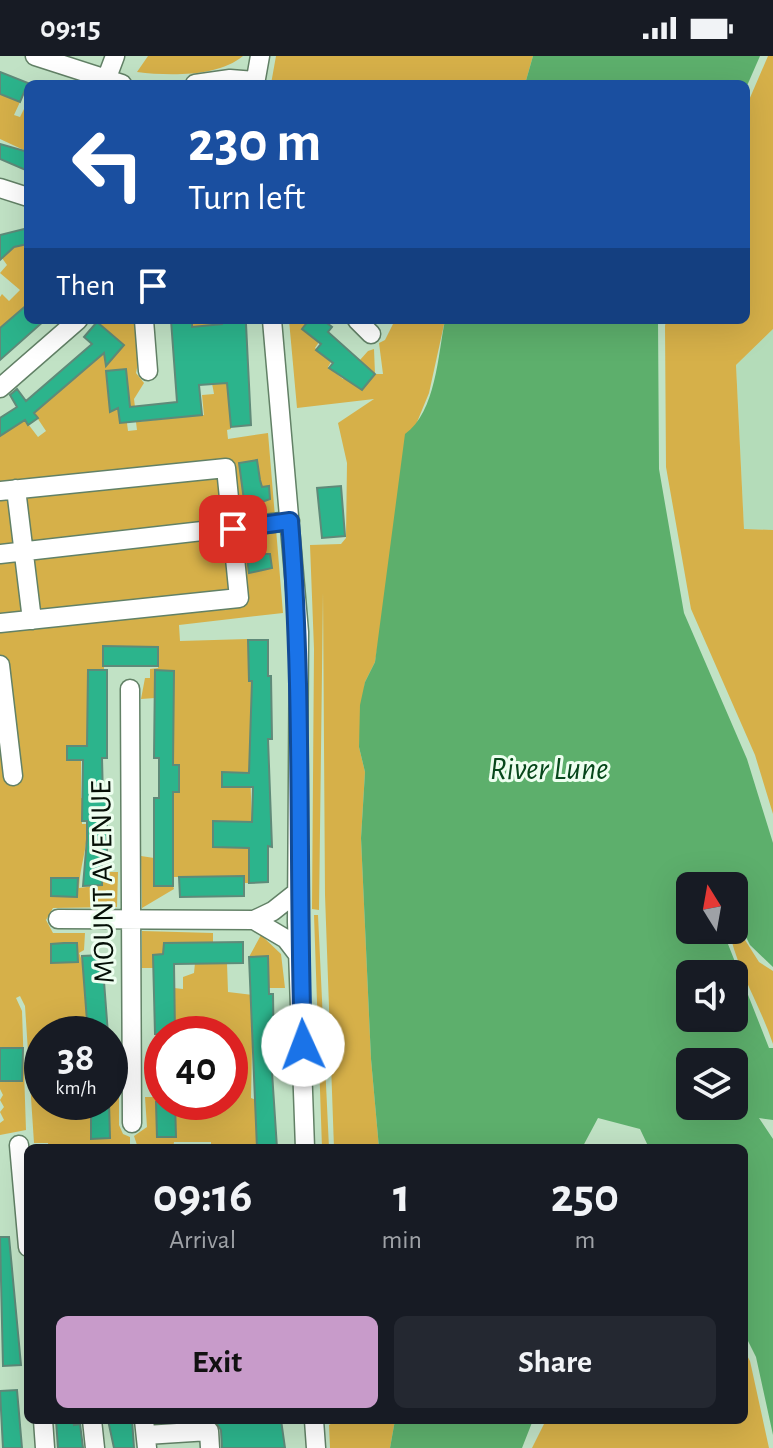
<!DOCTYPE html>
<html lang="en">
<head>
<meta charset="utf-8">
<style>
  :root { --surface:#171b24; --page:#242831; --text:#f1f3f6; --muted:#9ea1a6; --accent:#c89bca }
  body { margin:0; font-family:"Alegreya Sans",sans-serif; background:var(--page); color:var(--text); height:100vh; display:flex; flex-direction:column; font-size:30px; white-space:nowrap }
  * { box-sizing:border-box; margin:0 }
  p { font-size:26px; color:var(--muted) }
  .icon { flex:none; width:44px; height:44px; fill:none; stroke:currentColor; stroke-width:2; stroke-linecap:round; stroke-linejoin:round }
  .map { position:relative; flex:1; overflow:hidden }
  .drawer { position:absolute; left:24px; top:1088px; width:724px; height:280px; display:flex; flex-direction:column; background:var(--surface); border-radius:12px; box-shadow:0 8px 32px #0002 }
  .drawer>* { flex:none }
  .banner { position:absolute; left:24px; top:24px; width:726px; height:244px; border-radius:12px; box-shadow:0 8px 32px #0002; background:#1a4fa0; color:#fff; overflow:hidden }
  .needle { width:52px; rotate:349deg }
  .tools { position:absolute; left:676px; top:816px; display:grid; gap:16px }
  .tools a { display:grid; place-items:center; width:72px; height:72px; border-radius:12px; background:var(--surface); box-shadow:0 8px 32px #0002; font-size:40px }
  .speed { position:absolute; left:24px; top:960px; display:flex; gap:16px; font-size:40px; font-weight:700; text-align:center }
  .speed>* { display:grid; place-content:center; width:104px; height:104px; border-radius:50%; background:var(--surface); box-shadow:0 8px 32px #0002; line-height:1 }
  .speed small { font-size:20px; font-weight:400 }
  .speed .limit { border:12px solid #d22; background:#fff; color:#111 }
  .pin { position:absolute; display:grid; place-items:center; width:68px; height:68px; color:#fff; margin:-34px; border-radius:16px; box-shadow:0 4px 12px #0006 }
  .me { position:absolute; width:88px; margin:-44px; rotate:358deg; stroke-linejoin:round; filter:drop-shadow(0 0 6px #0008) }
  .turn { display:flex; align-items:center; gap:28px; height:168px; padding:0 32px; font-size:36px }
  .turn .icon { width:104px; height:104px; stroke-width:2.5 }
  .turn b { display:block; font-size:56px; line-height:68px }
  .then { display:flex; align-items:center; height:76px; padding:0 32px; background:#0003; gap:16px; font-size:30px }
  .eta { display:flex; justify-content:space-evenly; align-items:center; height:136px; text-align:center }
  .eta b { font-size:48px; font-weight:700; line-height:56px }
  .primary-button { display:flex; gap:16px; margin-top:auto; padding:16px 32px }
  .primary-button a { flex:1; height:92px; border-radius:12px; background:var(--accent); color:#111; font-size:32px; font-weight:700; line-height:92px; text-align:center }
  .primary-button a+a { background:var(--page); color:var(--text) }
  .status { display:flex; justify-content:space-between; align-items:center; height:56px; padding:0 40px; background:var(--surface); direction:ltr }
  .status svg { height:22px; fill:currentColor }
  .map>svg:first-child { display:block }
</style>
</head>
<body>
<div class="status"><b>09:15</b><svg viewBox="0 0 49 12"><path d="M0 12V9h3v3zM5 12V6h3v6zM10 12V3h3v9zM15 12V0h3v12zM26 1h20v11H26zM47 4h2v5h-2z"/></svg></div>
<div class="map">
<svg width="773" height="1392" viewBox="0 0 773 1392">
  <rect width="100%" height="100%" fill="#c1e2c5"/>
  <path fill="#b4dcb9" d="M773,273v201l-29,-1 -8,-164z"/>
  <path fill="#d6b049" d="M148,0h95c-25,21 -74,20 -106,16z
    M276,0h257l-8,28h-254z
    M768,0h5v273l-37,36 8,164 29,1v284l-18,-59 -64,-146 -25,-142 -1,-141 1,-6h80v-213z
    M0,38l20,8 -6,13 6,2 8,-16v51l-28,-13z
    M28,188v66l-4,-3 -5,4 4,4 -6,-2 -6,5 3,4 -14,10v-35l2,-3 7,7 11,-11 -20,-17 7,-8 -5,-7 6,-5 -2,-4z
    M95,264h39l5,38 -3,15 8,10 -10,16 1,8 -16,2 1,14h7l1,8 9,-1 -1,-8 68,-7 -2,-20 12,-1c-3,-27 -20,-48 -22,-74h30v4l-14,1 22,47 1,57 -4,1 1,9 40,-6 15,180 -104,12 1,16 68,-2 1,36 3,1v63l-3,6 3,77h-9l6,25v36h-5l-1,-6h-69l-1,-79 6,-33h-6l1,-94h-19v27l-14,1 4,-21h5v-9l8,-1v-21h-54v23l-16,88 -7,1v39h7v12l-6,1v13h6c-1,25 -8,42 -9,64l23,-3v-13h16l-1,35 -64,1 -7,12 7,13h32l-1,17 -5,3c7,13 9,63 9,81h-46v68h49v36h19v-89l9,-1v77l4,9 7,3v8l-81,3 -1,-5h-14l-9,-137 -5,-10 -4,2 6,13 4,119 -26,5v-12l4,-3 -4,-8 4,-5 -4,-7 3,-5 -3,-6v-653l25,-16 13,17 8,-6 -12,-18 56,-48 10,-14 11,9 13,-15z
    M289,264h20l10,22 -4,6 16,14 -3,5 15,12 25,-28 6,-2 1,25h8l-4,-31 6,-3 10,-20h50l-16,73 -14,34 -40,235 -10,20 -6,65 6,25 -4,66 10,221 8,89h-45l-9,-253 -2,-303 -4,318 -7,-1 2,-260 -4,-104 31,-1 5,-6 1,-75 -9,-40 36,-24 -77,9z
    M141,800l13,2v28h19l1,3 -32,19z
    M314,859h4l11,233h-7z
    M142,875l71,2v10l-40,11 -20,1v13h-11z
    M740,876l19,30 14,9v73c-12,-36 -32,-68 -42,-105z
    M261,879l20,19 4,34h-16l-1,-32 -19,1z
    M195,907h32l1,29 25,3 -2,103 5,2 1,48h-46v-6h-37l-1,6 -36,-3 -3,-9 13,-9 -2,-30h11l1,39h19l-1,-34h55v-68h-55l-1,-46 9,1v-12l11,-4z
    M744,1294l6,11 19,87h-237l14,-28h198z
    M337,1364h58l-5,28h-60l-1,-23z"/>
  <path fill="#5daf6c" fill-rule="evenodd" d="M533,0h227l-14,32v-4h-221z
    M445,264h213l1,149 25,144 63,146 26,84v124l-23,-22 -9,-18 -7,2v-43h-44v44h41l-5,9 43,109h4v72l-14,-2 14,21v296l-17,-78 -12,-24v-185h-95l-9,-19 -42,-11 -16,30h-203l-8,-89 -10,-221 4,-66 -6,-25 1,-42 5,-23 10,-20 30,-228c31,-22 33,-80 40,-114zM690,918h44v44h-44zM690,1006h44v44h-44z
    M395,1364h138l-11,28h-132z"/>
  <path fill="#2cb48c" stroke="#5f8a79" stroke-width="2" d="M0,16l28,11 -8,19 -20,-8z
    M0,88l28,8v19l-28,-12z
    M28,172v16l-14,3 -14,13v-25z
    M28,248v16h17l-45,40v-32z
    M171,264h21v7l30,-3v-4h20l4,4 5,101 -20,2 -4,-44 -28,2 3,30 -82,8 -2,-15 -8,4 -4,-41 20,-2 4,38 47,-5z
    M309,264h14l9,7 -4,5 47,42 -13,16 -33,-22 4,-5 -17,-13 5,-6 -19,-15z
    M97,266l27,23 -18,21 -2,-13 -70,60 4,5 -10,7 -3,-5 -25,16v-18l17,-11 -7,-12 7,-6 9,12 66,-57 -8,-7z
    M257,404l3,20 2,7 7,-1 1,13 -14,5 -5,8 -6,-4 -6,-45z
    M341,430l4,50 -23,2 -5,-50z
    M264,491l1,7h5l2,14 -23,5 -3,-24z
    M248,584h20v36h3l1,63h-4l4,108 -4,-1v36l-19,1v-35l-36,-1v-26l39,1 1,-35h-31v-15l27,1 3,-92h-3z
    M103,590l55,1v19h-55z
    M88,614h19v88h-5l1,40h4v54h-5v33l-19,1 4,-47v-18h-5l1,-61h-16v-14h20z
    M155,614l19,1 -1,94h6v27h-6v94h-19v-88h5v-40h-5z
    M244,820v20l-64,1 -1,-20z
    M51,822h27l-1,19 -26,-1z
    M243,886v21l-69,1 1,70h-20l-2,-79 10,-1 1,-11z
    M64,887h13l1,19 -27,1v-19z
    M102,899l6,79h-20l-6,-78z
    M268,900l1,38h4l1,63h-3l6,91h-20l-8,-191z
    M0,992h23l-1,33h-22z
    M91,1046h18l1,36 -19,1z
    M156,1046h19l1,35h-19z
    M0,1181h9l12,128 -18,1z
    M17,1334l5,58h-19l-3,-57z
    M56,1364h17l1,5 6,-1 3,24h-25z
    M108,1364h24l2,28h-20z
    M214,1364h67l4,28h-63l-1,-18z"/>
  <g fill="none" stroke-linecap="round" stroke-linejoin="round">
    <g stroke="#628166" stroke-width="21">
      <path id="minor" d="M35,0l87,28
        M106,24l9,-24
        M195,28l35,-5 25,2
        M255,28l5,-28
        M0,132l28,9
        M144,264l4,51
        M272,264l27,312 -2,290 8,226
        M357,264l14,14
        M0,332l78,-68
        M16,433l16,131
        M0,435l226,-23 13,130 -239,25
        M0,498l290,-33
        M0,609l13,111
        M130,633l2,434
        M58,863l196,1 19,-9 24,-19
        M254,864l32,19 13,17
        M19,1089l9,102
        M43,1364l2,28
        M92,1364l3,28
        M144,1364l3,28
        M314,1364l2,28
        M146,1379l63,-4 1,17"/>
    </g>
    <use href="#minor" stroke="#fff" stroke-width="18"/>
  </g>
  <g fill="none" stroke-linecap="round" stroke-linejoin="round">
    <g stroke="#114b97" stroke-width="20">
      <path id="route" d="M233,473l57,-8c14,175 7,349 13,524"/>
    </g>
    <use href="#route" stroke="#1a73e8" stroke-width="14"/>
  </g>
  <g text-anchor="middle" stroke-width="6" stroke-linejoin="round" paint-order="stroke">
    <g font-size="30" fill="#050f06" stroke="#edfeef">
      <text transform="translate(102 826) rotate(-91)" y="10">MOUNT AVENUE</text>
    </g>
    <g font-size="32" font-style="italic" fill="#07471b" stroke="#edfeef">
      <text x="549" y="723">River Lune</text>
    </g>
  </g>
</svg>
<div class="tools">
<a><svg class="needle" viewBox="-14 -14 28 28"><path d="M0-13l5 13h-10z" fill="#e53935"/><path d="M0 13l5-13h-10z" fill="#9ea1a6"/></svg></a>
<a><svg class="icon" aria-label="sound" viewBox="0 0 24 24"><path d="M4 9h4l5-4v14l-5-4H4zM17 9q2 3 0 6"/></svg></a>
<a><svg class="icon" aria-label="layers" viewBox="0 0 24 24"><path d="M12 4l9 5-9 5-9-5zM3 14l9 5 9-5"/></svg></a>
</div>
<div class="speed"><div>38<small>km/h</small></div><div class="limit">40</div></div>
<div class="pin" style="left:233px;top:473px;background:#d93025"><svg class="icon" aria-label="arrive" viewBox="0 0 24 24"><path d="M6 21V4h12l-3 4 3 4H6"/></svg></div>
<svg class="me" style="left:303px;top:989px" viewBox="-20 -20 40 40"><circle r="19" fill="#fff"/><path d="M0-13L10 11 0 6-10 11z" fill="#1a73e8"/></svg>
<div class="banner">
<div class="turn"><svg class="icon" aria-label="left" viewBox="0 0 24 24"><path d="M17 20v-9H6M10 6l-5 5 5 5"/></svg><div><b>230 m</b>Turn left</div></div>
<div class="then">Then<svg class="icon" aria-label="arrive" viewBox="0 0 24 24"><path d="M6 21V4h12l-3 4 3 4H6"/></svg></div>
</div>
<section class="drawer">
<div class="eta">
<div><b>09:16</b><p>Arrival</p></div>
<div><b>1</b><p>min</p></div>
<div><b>250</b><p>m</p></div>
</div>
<div class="primary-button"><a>Exit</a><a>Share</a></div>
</section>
</div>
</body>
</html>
